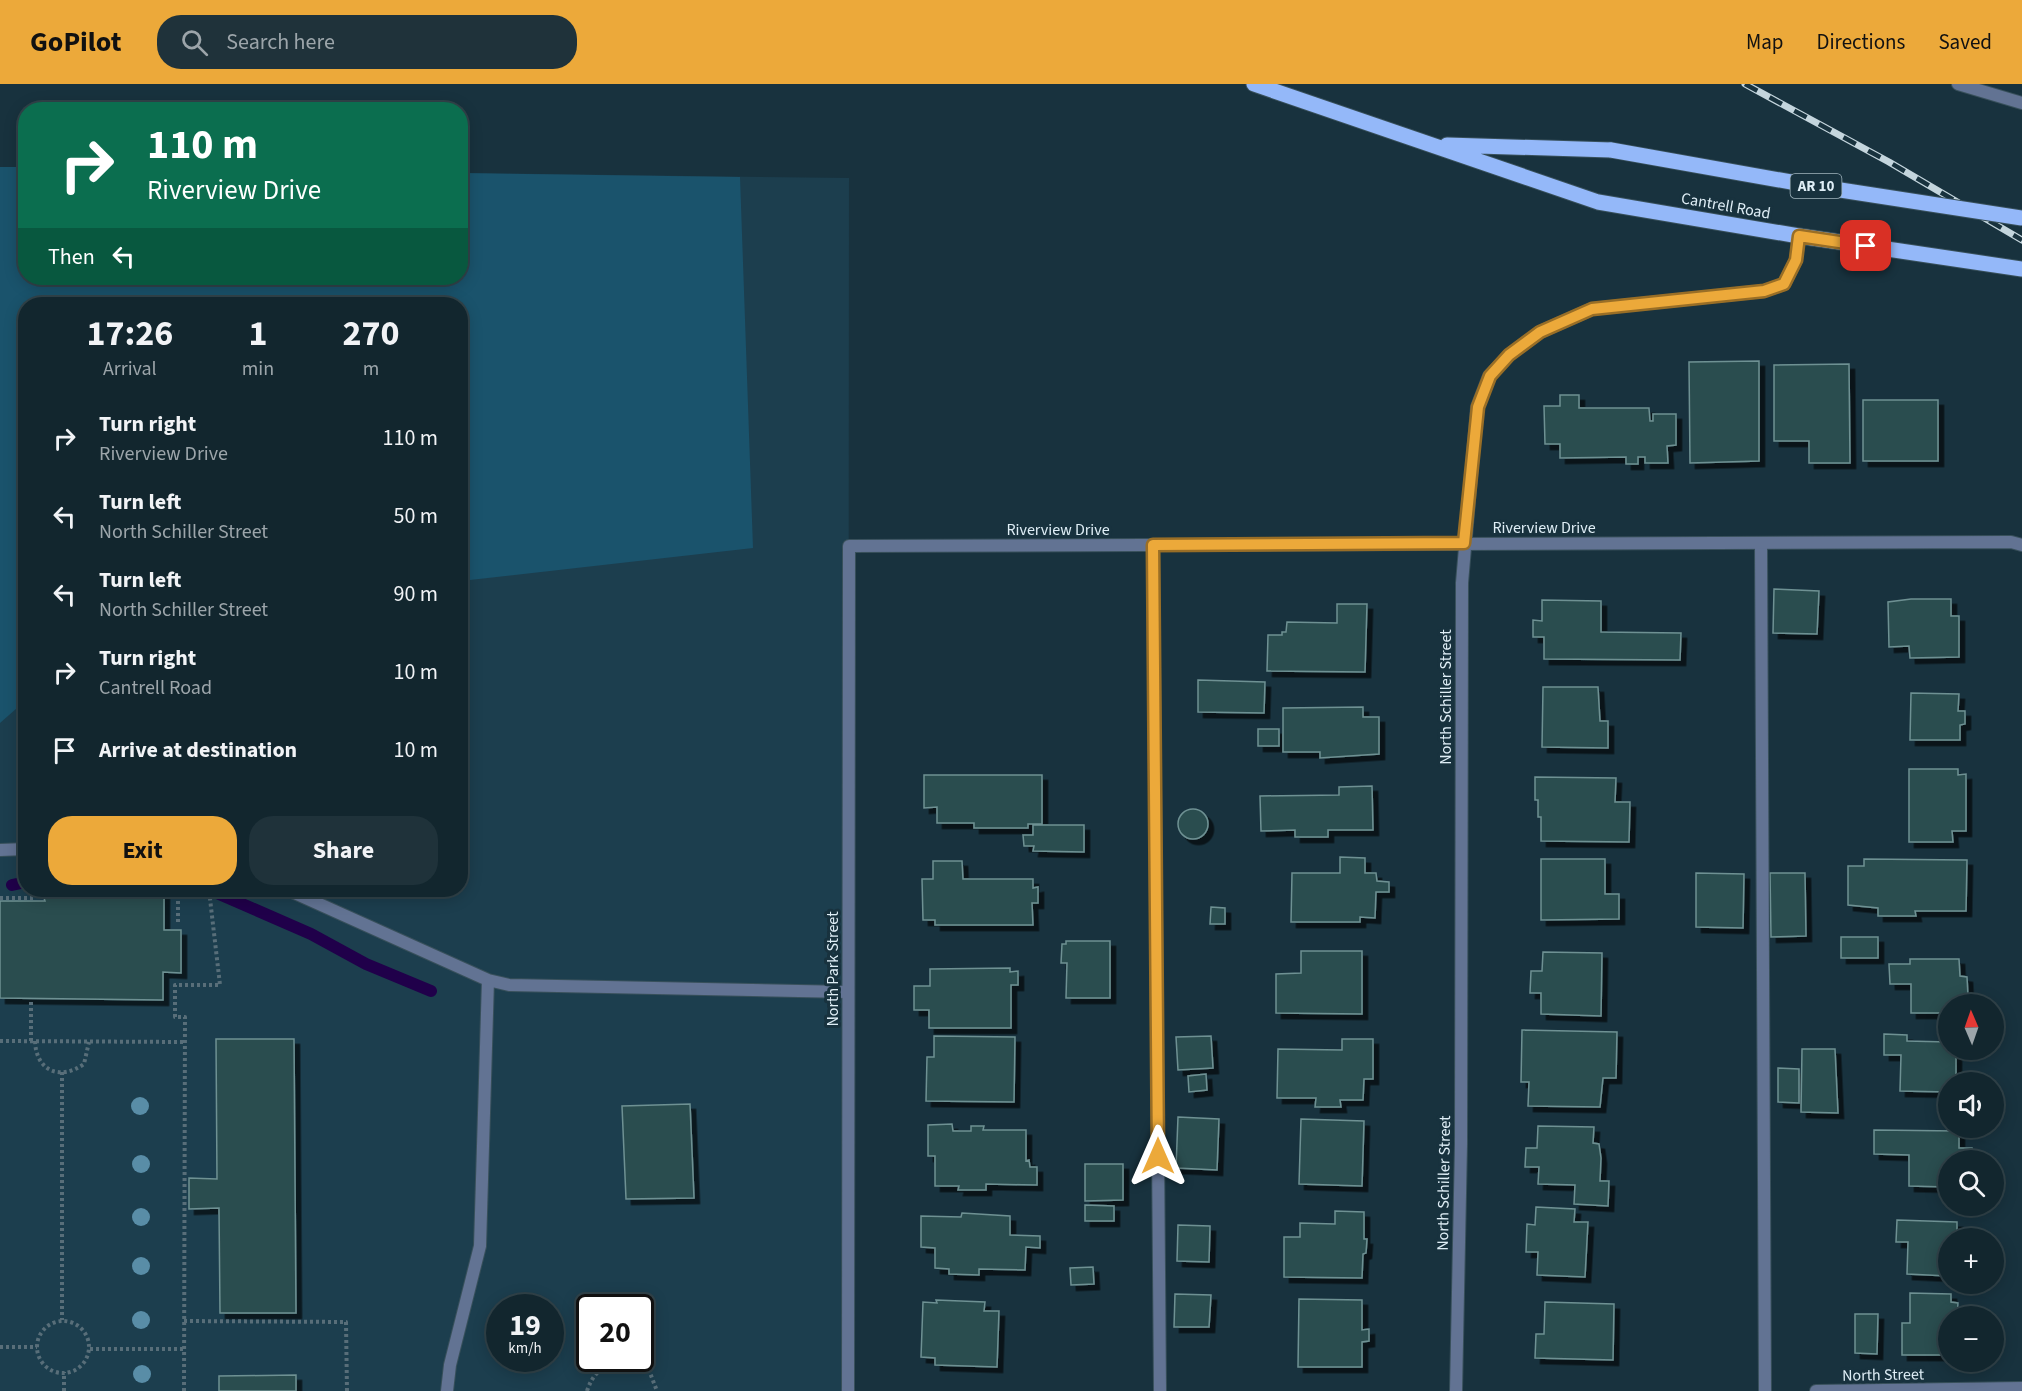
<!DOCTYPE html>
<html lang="en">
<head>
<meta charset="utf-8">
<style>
  :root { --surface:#12262e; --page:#1f323a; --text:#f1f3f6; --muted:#9ca5aa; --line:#31434a; --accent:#eca93a }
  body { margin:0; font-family:"Source Sans 3",sans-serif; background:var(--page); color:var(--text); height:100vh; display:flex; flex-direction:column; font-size:22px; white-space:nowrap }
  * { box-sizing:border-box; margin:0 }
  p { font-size:20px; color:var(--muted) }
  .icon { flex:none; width:33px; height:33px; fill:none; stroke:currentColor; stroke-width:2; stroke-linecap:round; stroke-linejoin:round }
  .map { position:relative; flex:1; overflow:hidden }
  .sheet { position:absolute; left:18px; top:213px; width:450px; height:600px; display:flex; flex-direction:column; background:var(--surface); border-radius:24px; box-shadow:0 3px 15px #0003,0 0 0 2px var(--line) }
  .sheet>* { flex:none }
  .guide { position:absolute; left:18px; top:18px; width:450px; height:183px; border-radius:24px; box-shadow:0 3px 15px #0003,0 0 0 2px var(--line); background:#0b6e4f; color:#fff; overflow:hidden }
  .needle { width:39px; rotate:358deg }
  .buttons { position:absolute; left:1938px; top:910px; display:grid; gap:12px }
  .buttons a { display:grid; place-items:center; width:66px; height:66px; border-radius:50%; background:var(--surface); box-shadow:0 3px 15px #0003,0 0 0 2px var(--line); font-size:30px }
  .speed { position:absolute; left:486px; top:1210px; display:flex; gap:12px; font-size:30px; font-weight:700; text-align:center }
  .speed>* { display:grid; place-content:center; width:78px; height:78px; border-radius:50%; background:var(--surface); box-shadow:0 3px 15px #0003,0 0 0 2px var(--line); line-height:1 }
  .speed small { font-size:15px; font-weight:400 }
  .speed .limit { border:3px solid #111; border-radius:9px; background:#fff; color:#111 }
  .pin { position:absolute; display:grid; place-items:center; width:51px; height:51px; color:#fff; margin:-26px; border-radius:12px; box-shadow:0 3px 9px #0006 }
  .me { position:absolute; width:66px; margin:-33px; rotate:0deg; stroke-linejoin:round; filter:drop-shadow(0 0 4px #0008) }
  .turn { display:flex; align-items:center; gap:21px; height:126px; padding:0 30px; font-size:27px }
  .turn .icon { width:78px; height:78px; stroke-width:2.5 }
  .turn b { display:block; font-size:42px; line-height:51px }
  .then { display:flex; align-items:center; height:57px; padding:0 30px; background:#0003; gap:12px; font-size:22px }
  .eta { display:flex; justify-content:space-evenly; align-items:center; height:102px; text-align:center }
  .eta b { font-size:36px; font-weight:700; line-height:42px }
  .button { display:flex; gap:12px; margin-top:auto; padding:12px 30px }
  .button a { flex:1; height:69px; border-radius:24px; background:var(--accent); color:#111; font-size:24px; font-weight:700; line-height:69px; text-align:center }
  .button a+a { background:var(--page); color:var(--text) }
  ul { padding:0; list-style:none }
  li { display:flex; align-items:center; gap:18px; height:78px; padding:0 30px }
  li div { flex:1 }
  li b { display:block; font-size:22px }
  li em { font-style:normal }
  header { display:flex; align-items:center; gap:36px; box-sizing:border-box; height:84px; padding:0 30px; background:var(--accent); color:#111 }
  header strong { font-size:28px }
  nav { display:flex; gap:33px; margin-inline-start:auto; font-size:21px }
  .search { width:420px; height:54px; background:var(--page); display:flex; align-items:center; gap:15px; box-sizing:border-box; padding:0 21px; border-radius:24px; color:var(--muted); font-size:22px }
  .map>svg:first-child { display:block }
</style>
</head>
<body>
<header>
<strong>GoPilot</strong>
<div class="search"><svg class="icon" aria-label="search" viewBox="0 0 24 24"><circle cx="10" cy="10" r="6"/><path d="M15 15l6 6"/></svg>Search here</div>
<nav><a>Map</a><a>Directions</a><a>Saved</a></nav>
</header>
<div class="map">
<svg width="2022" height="1307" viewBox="0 0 2022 1307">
  <defs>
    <filter id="shadow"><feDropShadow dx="5.5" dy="5.5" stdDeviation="0" flood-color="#0009"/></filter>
  </defs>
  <rect width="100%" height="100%" fill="#18323e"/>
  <path fill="#1c3e4e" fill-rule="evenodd" d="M0,83h25l1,111h434l1,-105 388,5 -1,1213h-848zM26,220h434v586h-434zM500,1224h50v51h-50zM590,1224h50v51h-50z"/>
  <path fill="#1a536c" d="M0,83h25l1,111h434l1,-105 279,4 13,371 -292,33 -1,-277h-434l-1,397 -25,22z"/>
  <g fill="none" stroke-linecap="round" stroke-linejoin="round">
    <path stroke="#20004a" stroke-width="12" d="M12,801l14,-3
      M210,806l101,44 55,30 65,27"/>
  </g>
  <path fill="#2c4d4f" stroke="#6e9193" stroke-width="1.5" filter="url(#shadow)" d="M1759,277v100l-69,2 -1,-101z
    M1849,280l1,99h-41v-22h-35v-76z
    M1560,311h19v13h70l1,13h3v-7h23v31l-9,1 1,17h-23v-6h-7v7h-12v-7l-66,1v-14h-15l-1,-38h16z
    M1863,316h75v61h-75z
    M1774,505l45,2 -2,43 -44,-1z
    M1911,515h40v17h8v41l-49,1 -1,-12 -20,1 -1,-45z
    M1542,516l59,1v31l80,1 -1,27 -136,-1v-22h-11v-17l9,1z
    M1337,520h30l-2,68 -98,-1 1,-36h14v-3h4l1,-10 50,1z
    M1198,596l67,2 -1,31 -66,-1z
    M1543,603h55l2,34h8v27l-66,-1z
    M1911,609l48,1 -1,17h7v13l-5,1v15h-50z
    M1363,623v10h16v37l-59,4v-6h-37v-44z
    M1258,645h21v17h-21z
    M1909,685h49v6l8,-1v57h-14l1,11h-44z
    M924,691h118v49h-14v4h-54v-5h-37v-16l-13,1z
    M1535,693l81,1 -1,24h15l-1,40 -88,-1v-24h-3v-17h-3z
    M1372,702l1,44h-45v7h-33v-7l-34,1 -1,-35 79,-1v-8z
    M1178 740a15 15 0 1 1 30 0a15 15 0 1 1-30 0Z
    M1033,741h51v27l-51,-1 1,-5h-10l-1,-11h10z
    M1340,773l25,1v15h11l1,8 12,1v10h-13l-1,26 -15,-1v5h-69l1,-49h48z
    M1541,775h64v35h14v25l-78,1z
    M1864,775l103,1 -1,51h-51l1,5h-38v-8l-30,-3v-39h16z
    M933,777h29l1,18h70v9l5,-1v16h-6l1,22h-98v-5h-12l-1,-41h11z
    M1696,789l48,1 -1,54 -47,-1z
    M1770,789h35l1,63 -35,1z
    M42,808l122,2v36h17v43l-18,-1v28l-163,-2v-97h45z
    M1211,823l14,1v16h-15z
    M1841,853h37v21h-37z
    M1066,857h44v57h-44l1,-35h-6l1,-19h4z
    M1301,867h61v63l-86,-1v-39l25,-1z
    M1543,868l59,1 -1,63 -60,-2v-21h-11l1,-22h11z
    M1910,875h49l1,17 7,1 1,19h-8v9h-12v8h-37v-29h-21l-1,-20h21z
    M1010,884v4l8,-1v14h-7v43h-82v-18h-15v-24h16v-17z
    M1522,946l95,2 -1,46h-13l-3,29 -72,-1 1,-24h-8z
    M1884,950l23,1v6l41,1v8h8v33h-8v9l-48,-1 1,-36h-17z
    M934,952l81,1 -1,65 -88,-1 1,-44h7z
    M1211,952l2,32 -35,2 -2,-33z
    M216,955h78l2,274h-76l-1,-105 -30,1v-31l28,1z
    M1342,955h31v40h-9l-1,21h-23l1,7h-26l1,-9h-39l1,-49 64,1z
    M1802,965h33l3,64 -37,-1z
    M1778,984l21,1v34l-21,-1z
    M1206,990l1,16 -18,2 -1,-16z
    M690,1020l4,94 -68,1 -4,-93z
    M1178,1033l41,2 -2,51 -41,-2z
    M1301,1035l63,2 -2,65 -63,-2z
    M952,1040l1,7h18v-5h13l-1,4h43v31l3,-1 1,7h7v18l-51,-1v6h-28l1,-4h-24v-30h-7v-31z
    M1538,1042l56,1 -1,16 6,1 2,14 -1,23h9l-1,25 -34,-2 1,-19 -37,-1 1,-17h-14l1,-19h11z
    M1874,1046l85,1v17h13v13h-24v26l-39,-1v-31l-35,-1z
    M1085,1080h38v36l-38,1z
    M1085,1121l29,1v15h-29z
    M1536,1123l39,2 -1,13h14l-3,55 -48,-2 1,-23h-12l1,-28 8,1z
    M1335,1127l29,1v27h3l-1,14 -3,1 -1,24 -78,-1v-40h16v-14l35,1z
    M962,1129l48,3v19l30,1v12l-14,-1 -1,23 -46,-1v6l-30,-1v-5l-14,-1v-20l-14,-1v-31l40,1z
    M1897,1136l60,2v15h15v2h-24v37l-41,-2 1,-32h-12z
    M1178,1141l32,1 -1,36 -32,-1z
    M1093,1183l1,17 -23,1 -1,-17z
    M1910,1209l41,1v8l7,1 -1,14h-9v38h-46v-32h8z
    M1175,1210l36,1 -2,32h-35z
    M1299,1215l63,1v30l7,-1v12l-7,1v25h-64z
    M936,1216l49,2 -1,9h15l-2,56 -62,-2v-7l-14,-1 2,-55 14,1z
    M1545,1218l69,2 -1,56 -78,-2 1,-24h8z
    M1855,1230h23l-1,40 -22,-1z
    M296,1291v16h-77v-15z"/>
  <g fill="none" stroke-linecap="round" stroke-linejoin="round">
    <g stroke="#38505b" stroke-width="14">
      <path id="lane" d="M1958,0l64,19
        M1153,461l7,846
        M1761,461l4,846
        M0,766l26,-1
        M288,806l200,90 21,5 339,7
        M447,1307l3,-26 30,-119 8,-266"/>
    </g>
    <g stroke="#38505b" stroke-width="14">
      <path id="street" d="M848,1307l1,-845 1162,-4 11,3
        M1456,1307l5,-247 1,-561 15,-176 12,-31 20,-21 31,-23 52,-23 172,-18 20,-7 12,-24 3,-24
        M1816,1307l206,-3"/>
    </g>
    <g stroke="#38505b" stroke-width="17">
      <path id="primary" d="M1254,0l344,118 201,34 223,33
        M1447,61l164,5"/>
    </g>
    <path stroke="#586e79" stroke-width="4" stroke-dasharray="3 3" stroke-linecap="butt" d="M165,806h13v35
      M0,814h34l3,-8
      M0,957l185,1
      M31,957v-42
      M35,957c1,30 25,40 49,23l5,-22
      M62,988v248
      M37 1263a26 26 0 1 1 52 0a26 26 0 1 1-52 0Z
      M184,1237l162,1 1,69
      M0,1263h37
      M90,1265h94
      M64,1307v-19
      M184,1307l1,-374h-10v-32h45l-11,-95
      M587,1307c10,-31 34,-31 60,-26l10,26"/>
    <use href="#lane" stroke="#627393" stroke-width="12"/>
    <use href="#street" stroke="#627393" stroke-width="12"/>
    <use href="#primary" stroke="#94b8f9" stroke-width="15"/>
    <g stroke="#c4d5dd" stroke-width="7">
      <path id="rail" d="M1745,0l144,78 133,78"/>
    </g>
    <use href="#rail" stroke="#18323e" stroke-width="4.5" stroke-dasharray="14" stroke-linecap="butt"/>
    <g stroke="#38505b" stroke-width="17" stroke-linecap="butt">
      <path id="primary-bridge" d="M1611,66l197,35 214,33"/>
    </g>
    <use href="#primary-bridge" stroke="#94b8f9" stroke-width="15"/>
  </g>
  <g fill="#598da7">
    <circle cx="140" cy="1022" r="9"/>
    <circle cx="141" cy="1080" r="9"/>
    <circle cx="141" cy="1133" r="9"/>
    <circle cx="141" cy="1182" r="9"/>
    <circle cx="141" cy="1236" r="9"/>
    <circle cx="142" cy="1290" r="9"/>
  </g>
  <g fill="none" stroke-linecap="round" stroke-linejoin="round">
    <g stroke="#996e26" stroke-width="15">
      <path id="route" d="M1158,1072l-5,-611 311,-2 14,-136 12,-31 19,-21 31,-23 52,-23 172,-18 20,-7 12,-24 3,-24 67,10"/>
    </g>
    <use href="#route" stroke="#eca93a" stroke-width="10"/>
  </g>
  <g text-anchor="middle" stroke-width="6" stroke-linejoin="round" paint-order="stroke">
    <rect fill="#18323e" stroke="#a3b6bf" stroke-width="1.5" x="1790.5" y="90" width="51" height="24" rx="4.5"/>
    <g font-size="15" font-weight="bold" fill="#dfeef6">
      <text x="1816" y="107">AR 10</text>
    </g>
    <g font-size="16" fill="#dfeef6" stroke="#18323e">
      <text transform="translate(1726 121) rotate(10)" y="6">Cantrell Road</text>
      <text x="1544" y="449">Riverview Drive</text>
      <text x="1058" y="451">Riverview Drive</text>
      <text transform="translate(1445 613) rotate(-90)" y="6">North Schiller Street</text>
      <text transform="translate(832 885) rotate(-90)" y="6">North Park Street</text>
      <text transform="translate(1443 1099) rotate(-89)" y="6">North Schiller Street</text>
      <text transform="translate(1883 1290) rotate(-1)" y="6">North Street</text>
    </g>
  </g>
</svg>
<div class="buttons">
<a><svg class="needle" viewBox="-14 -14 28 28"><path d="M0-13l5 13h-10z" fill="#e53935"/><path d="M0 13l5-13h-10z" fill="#9ca5aa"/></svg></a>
<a><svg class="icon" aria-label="sound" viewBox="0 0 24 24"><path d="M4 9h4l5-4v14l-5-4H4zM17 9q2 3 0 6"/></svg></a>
<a><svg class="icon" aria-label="search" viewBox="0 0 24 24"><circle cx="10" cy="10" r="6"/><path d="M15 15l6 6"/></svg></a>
<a>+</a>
<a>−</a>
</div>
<div class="speed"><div>19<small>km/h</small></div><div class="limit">20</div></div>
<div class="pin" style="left:1866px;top:162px;background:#d93025"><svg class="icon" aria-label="arrive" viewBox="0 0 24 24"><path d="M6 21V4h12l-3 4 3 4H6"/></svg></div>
<svg class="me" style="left:1158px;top:1072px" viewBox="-20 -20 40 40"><path d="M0-17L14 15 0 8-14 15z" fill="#eca93a" stroke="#fff" stroke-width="4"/></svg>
<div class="guide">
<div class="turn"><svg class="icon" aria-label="right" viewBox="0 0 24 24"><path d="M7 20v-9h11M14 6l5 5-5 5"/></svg><div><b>110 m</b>Riverview Drive</div></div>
<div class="then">Then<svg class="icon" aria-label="left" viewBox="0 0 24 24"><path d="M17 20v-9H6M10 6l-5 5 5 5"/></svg></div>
</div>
<section class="sheet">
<div class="eta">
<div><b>17:26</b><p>Arrival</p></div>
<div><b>1</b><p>min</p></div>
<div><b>270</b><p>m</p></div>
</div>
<ul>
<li><svg class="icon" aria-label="right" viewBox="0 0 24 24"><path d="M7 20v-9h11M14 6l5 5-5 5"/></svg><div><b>Turn right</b><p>Riverview Drive</p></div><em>110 m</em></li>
<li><svg class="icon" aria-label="left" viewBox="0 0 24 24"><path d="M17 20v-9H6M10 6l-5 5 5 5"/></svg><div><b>Turn left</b><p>North Schiller Street</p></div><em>50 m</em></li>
<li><svg class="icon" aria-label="left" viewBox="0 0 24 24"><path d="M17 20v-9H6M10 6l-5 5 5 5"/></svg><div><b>Turn left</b><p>North Schiller Street</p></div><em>90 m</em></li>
<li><svg class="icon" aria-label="right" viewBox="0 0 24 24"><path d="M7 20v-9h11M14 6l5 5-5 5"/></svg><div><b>Turn right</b><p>Cantrell Road</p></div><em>10 m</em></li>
<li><svg class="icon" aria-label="arrive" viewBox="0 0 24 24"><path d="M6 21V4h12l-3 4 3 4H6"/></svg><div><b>Arrive at destination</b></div><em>10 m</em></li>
</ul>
<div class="button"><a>Exit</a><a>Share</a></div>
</section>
</div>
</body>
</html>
